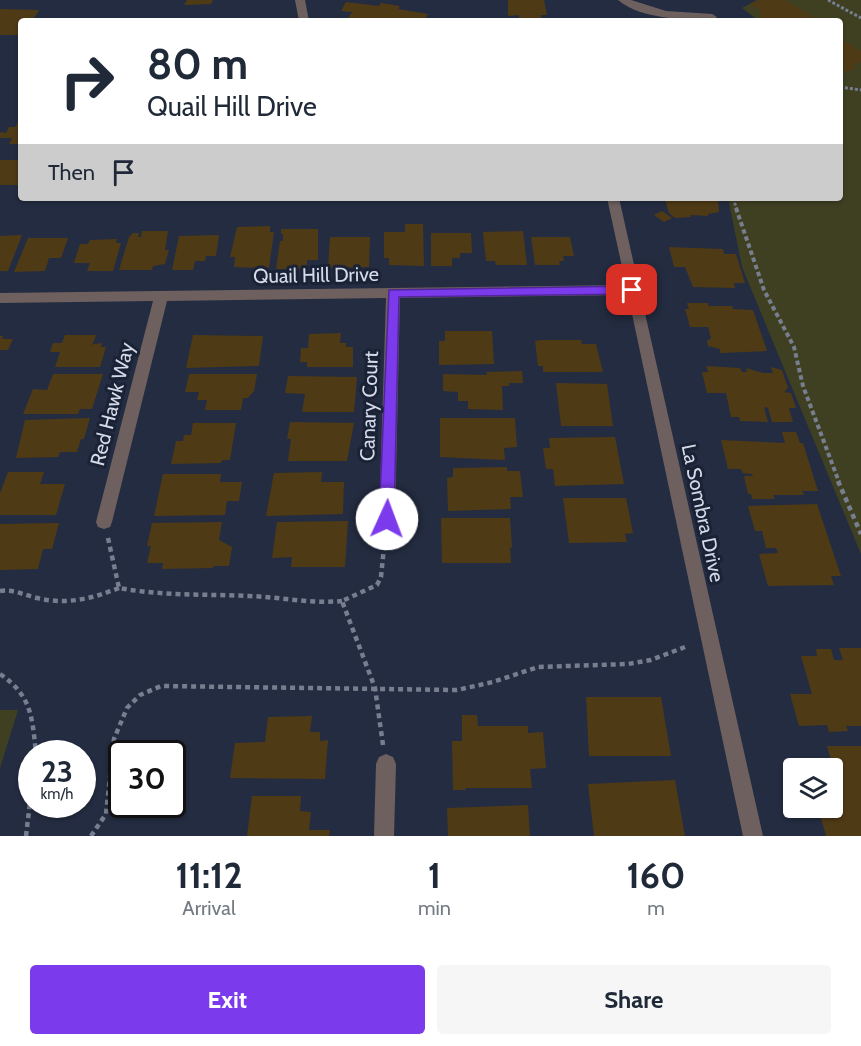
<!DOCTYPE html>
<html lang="en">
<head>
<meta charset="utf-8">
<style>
  :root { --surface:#fff; --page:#f6f6f7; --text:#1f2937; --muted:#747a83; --accent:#7c3aed }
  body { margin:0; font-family:Cabin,sans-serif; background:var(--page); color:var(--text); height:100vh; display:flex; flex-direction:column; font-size:22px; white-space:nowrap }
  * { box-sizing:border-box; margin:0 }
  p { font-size:20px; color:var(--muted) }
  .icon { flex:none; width:33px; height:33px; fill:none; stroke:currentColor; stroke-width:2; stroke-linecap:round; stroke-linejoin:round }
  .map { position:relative; height:836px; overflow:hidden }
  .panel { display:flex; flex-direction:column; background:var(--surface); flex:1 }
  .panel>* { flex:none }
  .banner { position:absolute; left:18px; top:18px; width:825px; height:183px; border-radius:6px; box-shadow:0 2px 4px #0004; background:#fff; color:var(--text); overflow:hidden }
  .tools { position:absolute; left:783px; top:758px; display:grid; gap:12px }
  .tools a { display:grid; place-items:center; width:60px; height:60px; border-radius:6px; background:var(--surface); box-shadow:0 2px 4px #0004; font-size:30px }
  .speed { position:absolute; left:18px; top:740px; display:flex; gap:12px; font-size:30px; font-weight:700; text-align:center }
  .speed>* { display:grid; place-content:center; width:78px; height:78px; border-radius:50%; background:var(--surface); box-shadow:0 2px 4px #0004; line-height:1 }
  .speed small { font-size:15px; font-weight:400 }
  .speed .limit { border:3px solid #111; border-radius:9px; background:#fff; color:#111 }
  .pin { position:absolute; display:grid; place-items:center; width:51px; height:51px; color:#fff; margin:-26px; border-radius:12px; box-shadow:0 3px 9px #0006 }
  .me { position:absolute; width:66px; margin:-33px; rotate:2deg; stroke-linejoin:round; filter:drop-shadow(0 0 4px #0008) }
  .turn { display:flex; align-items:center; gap:21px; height:126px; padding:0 30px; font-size:27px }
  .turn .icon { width:78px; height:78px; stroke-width:2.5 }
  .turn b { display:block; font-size:42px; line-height:51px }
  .then { display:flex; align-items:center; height:57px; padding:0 30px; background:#0003; gap:12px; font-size:22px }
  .eta { display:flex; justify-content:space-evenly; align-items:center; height:102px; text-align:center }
  .eta b { font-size:36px; font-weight:700; line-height:42px }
  .cta { display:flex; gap:12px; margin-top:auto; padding:12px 30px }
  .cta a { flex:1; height:69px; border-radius:6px; background:var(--accent); color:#fff; font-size:24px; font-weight:700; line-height:69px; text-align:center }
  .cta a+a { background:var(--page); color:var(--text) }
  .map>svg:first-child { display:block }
</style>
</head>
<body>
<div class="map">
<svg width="861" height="836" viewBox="0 0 861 836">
  <rect width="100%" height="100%" fill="#242c41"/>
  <path fill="#3f4022" d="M757,0h104v554l-119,-287 -14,-69h112v-177h-81l-17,-13z
    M0,710h18l-18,58z"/>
  <path fill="#4f3a16" d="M187,0h26l-2,4 -27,1z
    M508,0h36l3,15h-6l1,6h-23v-6l-11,1z
    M760,0h25l33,20 -57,-1 -1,-9 -11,-6z
    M346,2l33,4 2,-3 19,3 -2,3 30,5 -4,7h-53l-23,-3 4,-6 -11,-1z
    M0,9l39,1 -7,11h-11v14h-21z
    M840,39l21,12v11l-9,3 5,3 -17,6z
    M21,117v27h-12l3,-6h-12v-6l6,1 3,-6h6z
    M0,160h21v25h-21z
    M655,198h63l1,14 -11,2v2l-18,-1 1,2 -16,1 -6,-5 -4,-13 -9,1z
    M662,211l10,7 -8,4 -10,-7z
    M405,224h18l1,42 -35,-1v-7h-5v-26h21z
    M270,226v6h4l-5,36 -35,-1 1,-10h-5l7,-30z
    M281,229h37v31h-11v5h-6v4h-25l4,-28h3v-7h-2z
    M142,231h26l-3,19h4l-4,14 -12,2 -1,4h-33l10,-33 4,-4h6l-1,4h3z
    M523,231l4,34h-31l-1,-4h-9l-3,-29z
    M431,233h40l1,20h-12v5h-8v8h-21z
    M22,235l-14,36h-8v-35z
    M219,235l-3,21h-10l-1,5h-10l-2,9h-21l7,-34z
    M330,237h40l-1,30 -41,1z
    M531,237h39l4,19h-11l1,5h-5l1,4h-25z
    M28,238h40l-7,20h-12l-4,13 -31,1z
    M117,239l-1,4h5l-8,28h-26l3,-8h-16l6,-19h8l2,-4z
    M669,247l54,2 1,5h12l9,29h-11l1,5 -42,-1 -8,-20h-11z
    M687,303h21v3h24l1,3 20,1 14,41 -47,2v-4l-12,-3 -1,-5 4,-3 -3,-11h-18l-5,-18h4z
    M445,331h47l2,33 -55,1v-24h6z
    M341,333l-1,10h6v4h7v20h-46v-5h-7l1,-14h7l1,-14z
    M65,335h31l-4,11 2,-2 8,-1 -1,4h5l-6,20h-45l5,-15h-10l3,-9h9z
    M193,335l70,1 -4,30 -73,2z
    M0,336h3l-1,3h11l-5,11h-8z
    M542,340h39l1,4h14l7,28h-60v-6h-5l-3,-25z
    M706,366l34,2 2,4h5l-1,-4 17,5h10l-2,-6 11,3 6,18 -4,4 7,1 5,15h-7l4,14h-21l-4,-14 -4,-1 4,15 -28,-1 -1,-4h-8l-5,-24h-19l-5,-21h6z
    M522,371l1,12h-14v3h-7l1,24 -35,-1v-8h-10v-9l-15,-1v-17l44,1 -1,-3z
    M53,374h50l-11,35h-12l-2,5h-55l10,-25 14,1z
    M189,374h68l-3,17 -6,7h-5l-2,12h-36l2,-10h-10l2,-8h-14z
    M288,376l69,1 -3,35h-52l3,-18 -20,-1z
    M556,383l51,1 6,42h-52z
    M90,418l-6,21h-3l-4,13h-17l-2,5 -42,1 9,-38z
    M440,418h75l2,29 -13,1 1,12 -65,-3z
    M290,422l64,1 -7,38h-59l3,-22h-4z
    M193,423h43l-6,37h-8l-1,3 -50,1 5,-23h7l1,-6h7z
    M782,432h14l4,11h3l15,48h-16l2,4h-31l2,4h-23l-1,-5h-3l-4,-18h9l-1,-2 -9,-1 -2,-4h-13l-7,-29 64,3z
    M615,437l9,47 -69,2 -2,-17h-7l-3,-21h7l-1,-10z
    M507,467v4h13l3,26h-13l1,12 -63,2 -1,-33 6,-1v-9z
    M8,472h36l-4,12h25l-9,31h-56v-22z
    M322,472l-1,10h23l-1,32 -77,2 8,-43z
    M163,474h58l-1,8h22l-3,19h-12l-2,14 -71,1z
    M563,498h63l7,35 -8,1 2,8 -58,1z
    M817,504l24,72h-10l3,9 -66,1 -9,-32 19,-1 -2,-5h-10l-4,-17h-7l-7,-25z
    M441,518h69l2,30 -2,-1 1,16h-69z
    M348,521l-3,46h-54l1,-10 -20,1 5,-36z
    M222,522l-3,18 13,7 -3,19h-16v2l-51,1 1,-6h-16l4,-17h-4l5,-23z
    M59,523l-7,26h-9l-5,20 -38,1v-46z
    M839,648h22v78h-15l2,5 -19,1 -2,-7 -28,1 -9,-32h22l-11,-38h16l-1,-7h15l3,11h9z
    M586,697h75l10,59h-82z
    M462,715h15l1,11h50v7l15,-1 3,36 -16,1 2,19h-67l1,2h-13l-1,-49h10z
    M312,716l-2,16h10v9l8,-1 -3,39 -95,-1 5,-35 30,-1 3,-25z
    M827,746h34v90h-35l-8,-29h14v-3h11z
    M675,780l10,56h-91l-6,-52z
    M252,796h49l-1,15 11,1 -2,18h21l-1,6h-82z
    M528,805l2,31h-82l-1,-28z"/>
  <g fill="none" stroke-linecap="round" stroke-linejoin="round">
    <path stroke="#777e90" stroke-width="3" stroke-dasharray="3 2" stroke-linecap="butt" d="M828,0l33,18
      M840,87l21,3
      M733,198l4,12"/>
    <path stroke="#777e90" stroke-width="4" stroke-dasharray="4.5 3" stroke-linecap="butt" d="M736,208l28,82 30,57 9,39 36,96"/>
    <path stroke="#777e90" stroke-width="4.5" stroke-dasharray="5 4" stroke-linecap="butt" d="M838,481l23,53
      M108,538l11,50c43,8 86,6 130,8 31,1 62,8 93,5
      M0,591c13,-2 24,4 37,7 29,7 54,1 82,-10
      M0,674c32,22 32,43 36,79
      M383,745l-8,-57 -33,-87 35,-16 4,-8 4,-40
      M26,836l6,-51
      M91,836l15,-22 8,-75 13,-31 13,-13 21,-9 296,4 36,-8 45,-15 90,-3 23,-4 34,-13"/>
    <path fill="#6d605f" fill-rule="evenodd" d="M295,0h10l4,21h-10z
      M618,0h13l35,11 46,3 5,3 -5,3c-29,-1 -70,0 -94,-20z
      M607,198h12l144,638h-20l-115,-541 -228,3 -5,221 -2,5 -6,2 -6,-2 -2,-5 7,-221 -219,3 -55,221 -2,5 -6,2 -6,-2 -2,-5 57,-221 -153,2v-10l626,-8z
      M386,754l7,3 3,7 -2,72h-20l2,-72 3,-7z"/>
  </g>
  <path fill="#7c3aed" stroke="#51269a" stroke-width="1.5" d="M632,286l6,4 -6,4 -233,3 -5,222 -2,5 -5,1 -6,-1 -2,-5 10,-229z"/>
  <g text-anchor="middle" stroke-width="6" stroke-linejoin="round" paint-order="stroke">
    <g font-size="20" fill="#d4dae8" stroke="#1a2236">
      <text transform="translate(316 275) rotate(-1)" y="7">Quail Hill Drive</text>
      <text transform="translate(112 404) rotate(-76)" y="7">Red Hawk Way</text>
      <text transform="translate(369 406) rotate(-88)" y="7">Canary Court</text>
      <text transform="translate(703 513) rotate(78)" y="7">La Sombra Drive</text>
    </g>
  </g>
</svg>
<div class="tools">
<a><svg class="icon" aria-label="layers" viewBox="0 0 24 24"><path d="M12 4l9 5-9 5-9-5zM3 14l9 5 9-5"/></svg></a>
</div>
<div class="speed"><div>23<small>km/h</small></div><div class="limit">30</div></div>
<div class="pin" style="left:632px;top:290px;background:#d93025"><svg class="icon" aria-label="arrive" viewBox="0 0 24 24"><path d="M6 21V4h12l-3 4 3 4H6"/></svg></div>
<svg class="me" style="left:387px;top:519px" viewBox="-20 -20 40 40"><circle r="19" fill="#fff"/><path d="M0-13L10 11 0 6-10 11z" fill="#7c3aed"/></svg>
<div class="banner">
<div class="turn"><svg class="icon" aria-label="right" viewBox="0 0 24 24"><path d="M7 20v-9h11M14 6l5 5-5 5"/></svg><div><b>80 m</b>Quail Hill Drive</div></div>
<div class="then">Then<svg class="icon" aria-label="arrive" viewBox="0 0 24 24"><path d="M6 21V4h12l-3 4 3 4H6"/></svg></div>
</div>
</div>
<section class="panel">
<div class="eta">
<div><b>11:12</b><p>Arrival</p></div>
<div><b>1</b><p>min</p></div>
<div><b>160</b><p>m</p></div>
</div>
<div class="cta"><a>Exit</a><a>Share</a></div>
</section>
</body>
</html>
